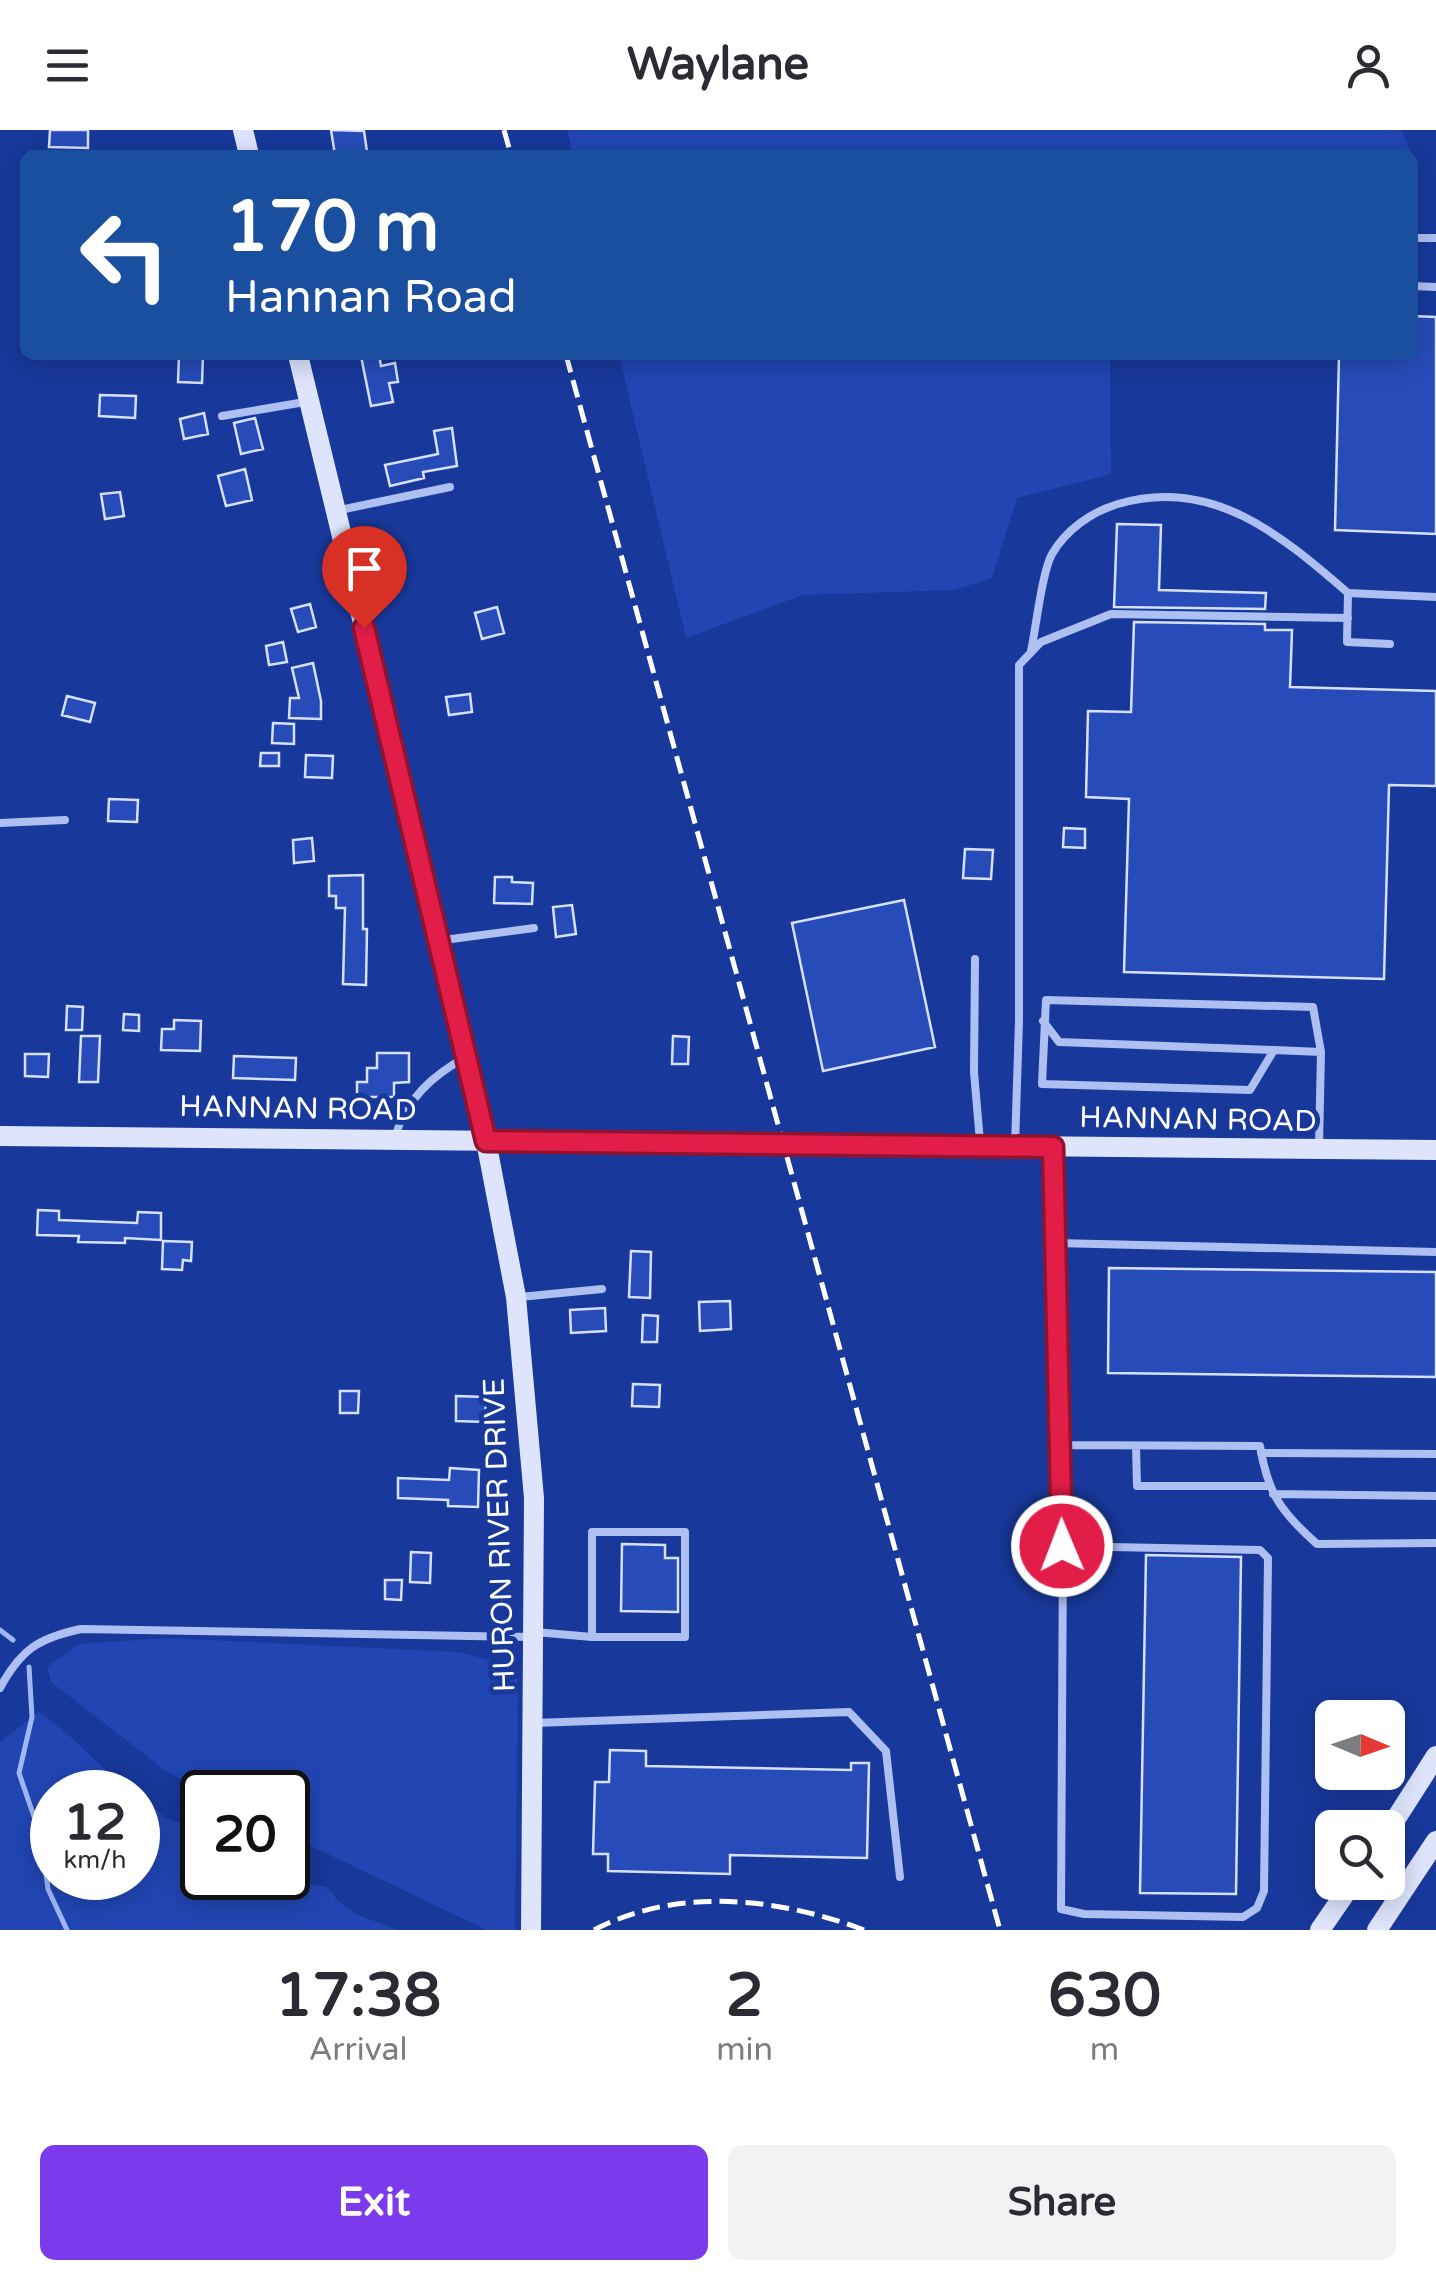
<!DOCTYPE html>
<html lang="en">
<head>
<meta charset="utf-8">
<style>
  :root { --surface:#fff; --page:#f2f2f3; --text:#2b2b33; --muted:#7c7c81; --accent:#7c3aed }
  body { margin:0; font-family:"Varela Round",sans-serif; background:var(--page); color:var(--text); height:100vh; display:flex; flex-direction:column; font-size:38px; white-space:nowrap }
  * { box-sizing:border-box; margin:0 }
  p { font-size:32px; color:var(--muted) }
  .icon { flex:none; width:55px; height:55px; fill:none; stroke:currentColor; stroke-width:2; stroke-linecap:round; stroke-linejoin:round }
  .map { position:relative; height:1800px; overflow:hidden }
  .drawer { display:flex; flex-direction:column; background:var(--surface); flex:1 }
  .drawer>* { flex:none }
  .guide { position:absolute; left:20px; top:20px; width:1398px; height:210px; border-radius:15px; box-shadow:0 5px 25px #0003; background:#1a4fa0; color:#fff; overflow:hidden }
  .needle { width:65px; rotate:92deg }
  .controls { position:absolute; left:1315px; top:1570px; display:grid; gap:20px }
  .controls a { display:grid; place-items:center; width:90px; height:90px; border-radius:15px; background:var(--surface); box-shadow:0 5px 25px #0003; font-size:50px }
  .speed { position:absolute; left:30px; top:1640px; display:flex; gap:20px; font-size:50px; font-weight:700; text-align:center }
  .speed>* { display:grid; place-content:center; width:130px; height:130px; border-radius:50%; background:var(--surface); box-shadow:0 5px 25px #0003; line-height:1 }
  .speed small { font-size:25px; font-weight:400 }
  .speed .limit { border:5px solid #111; border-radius:15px; background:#fff; color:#111 }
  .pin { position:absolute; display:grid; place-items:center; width:85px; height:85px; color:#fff; margin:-102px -42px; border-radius:50% 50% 50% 0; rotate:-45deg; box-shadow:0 0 10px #0007 }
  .pin .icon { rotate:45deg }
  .me { position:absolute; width:110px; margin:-55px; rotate:359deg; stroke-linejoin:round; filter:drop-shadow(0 0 8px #0008) }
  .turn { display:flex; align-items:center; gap:35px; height:210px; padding:0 40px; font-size:45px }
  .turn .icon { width:130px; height:130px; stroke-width:2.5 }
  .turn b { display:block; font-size:70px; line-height:85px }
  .eta { display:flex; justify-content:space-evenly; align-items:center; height:170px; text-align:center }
  .eta b { font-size:60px; font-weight:800; line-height:70px }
  .cta { display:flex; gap:20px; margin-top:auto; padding:20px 40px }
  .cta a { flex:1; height:115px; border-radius:15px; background:var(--accent); color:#fff; font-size:40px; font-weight:800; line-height:115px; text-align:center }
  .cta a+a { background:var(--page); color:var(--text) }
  header { display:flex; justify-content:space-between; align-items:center; height:130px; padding:0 40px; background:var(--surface); font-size:45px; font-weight:800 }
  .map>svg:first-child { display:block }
</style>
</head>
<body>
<header><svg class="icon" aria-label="menu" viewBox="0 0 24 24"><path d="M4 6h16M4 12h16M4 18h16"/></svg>Waylane<svg class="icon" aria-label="person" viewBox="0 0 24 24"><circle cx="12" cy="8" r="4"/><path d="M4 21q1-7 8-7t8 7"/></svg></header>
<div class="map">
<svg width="1436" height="1800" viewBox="0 0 1436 1800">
  <rect width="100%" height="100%" fill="#18389b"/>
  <path fill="#2146b4" d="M567,0h835l10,25h-839z
    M619,225h491l1,119 -94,24 -25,80 -38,12 -151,5 -117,43z
    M167,1508l291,14 44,11 16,15 -3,252h-28l-199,-95v-43h-84l-38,-21 -115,-89 -4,-15 32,-23z
    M39,1582c35,24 60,55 93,80h-80v86h86v-82l28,22 36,13v47h80l45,9 11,14 20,14 40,15h-398v-188z"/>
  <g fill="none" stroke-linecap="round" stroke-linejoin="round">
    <path stroke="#a1b7f4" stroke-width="5" d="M0,1500l13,10
      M29,1537l3,50 -13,56 22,64 7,52 19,41"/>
  </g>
  <path fill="#274cb9" stroke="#d6e0fc" stroke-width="2.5" d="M50,0h38v18l-39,-1z
    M331,0l33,1 3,21 -32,3z
    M1412,186l24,1v217l-101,-4 4,-175h73z
    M179,225h24l-1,28 -24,-1z
    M379,225l2,11 14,-3 3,19 -9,1 4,19 -22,4 -10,-50z
    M100,265l36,1 -1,22 -36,-2z
    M204,283l4,21 -24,5 -4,-20z
    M255,288l8,31 -22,5 -7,-31z
    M452,298l5,38 -34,6 1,6 -34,8 -5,-21 53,-11 -4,-23z
    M245,339l7,31 -26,6 -8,-30z
    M120,362l4,24 -19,3 -4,-25z
    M1117,394l44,1 -2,65 107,3 -1,16 -151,-2z
    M310,474l6,23 -18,5 -7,-23z
    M497,477l7,26 -22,6 -7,-26z
    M1134,492l131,2v6h27l-2,57 146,4v95l-47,-1 -5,194 -260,-7 5,-173 -43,-2 2,-86 43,1z
    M283,512l4,20 -18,3 -3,-19z
    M313,533l8,38v18l-32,-1 1,-20h9l-7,-30z
    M470,564l2,18 -23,3 -3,-18z
    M67,566l28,7 -5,19 -28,-7z
    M273,593l21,1v20l-22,-1z
    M261,623h18v13h-19z
    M306,625l27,1 -1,22 -27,-1z
    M109,669l29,1 -1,22 -29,-1z
    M1064,698l21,1v19l-22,-1z
    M312,708l2,23 -20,2 -1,-23z
    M965,719l28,1 -2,29 -28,-1z
    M363,745v54h4l-1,56 -23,-1 2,-76h-9v-12h-7v-20z
    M495,747h17v5l21,1 -1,21 -38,-1z
    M904,770l31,147 -112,24 -31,-148z
    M572,775l4,29 -20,3 -3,-30z
    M67,876l16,1 -1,23h-16z
    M124,884l15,1v16l-16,-1z
    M174,890l27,1 -1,30 -39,-1 1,-21h12z
    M81,906h19l-2,46h-19z
    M673,906l16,1 -1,27h-16z
    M377,923h32v29l-15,1v14h-37v-15h10v-14h10z
    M25,924h24l-1,23 -23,-1z
    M234,926l62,2 -1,22 -62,-2z
    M38,1080l21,1v9l78,3 1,-11 23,1v27l-36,-2v5l-47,-1 1,-6 -42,-1z
    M163,1111l29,1 -1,19 -8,-1 -1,10 -20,-1z
    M631,1121l20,1 -1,46 -21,-1z
    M1109,1138l327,4v105l-328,-4z
    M730,1171l1,28 -31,2 -1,-29z
    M605,1178l1,23 -35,2 -1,-23z
    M643,1185l15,1 -1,26h-15z
    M633,1254l27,1 -1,22 -27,-1z
    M340,1261h19l-1,22h-18z
    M456,1266l30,1 -1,25 -29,-1z
    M450,1338l29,2 -1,37 -30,-1v-6l-50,-2v-20l51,2z
    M622,1414l43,1v13h13v54l-57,-1z
    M411,1422l20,1 -1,30 -20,-1z
    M1146,1425l95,2 -5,337 -96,-1z
    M385,1450h17l-1,20 -16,-1z
    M610,1620l36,1v15l205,4v-7h18l-2,95 -137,-3v19l-122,-3v-17h-15l2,-72h14z"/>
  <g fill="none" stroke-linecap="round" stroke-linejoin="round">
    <path stroke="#aec0f2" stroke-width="8" d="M1412,108h24
      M1412,156l24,1
      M222,286l83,-14
      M340,380l110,-23
      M1390,514l-43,-2 1,-49 88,4
      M1031,521c5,-23 11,-79 21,-97 14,-24 39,-42 66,-50 94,-28 163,31 230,89
      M0,693l65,-3
      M444,810l90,-12
      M975,829l-1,113 6,70
      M1043,891l16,21 215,8
      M395,1007c11,-38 38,-62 71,-80
      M1015,1016l4,-125v-356l22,-23 70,-28 237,4
      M1319,1016l2,-94 -8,-45 -267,-7 -4,84 208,6 24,-40 47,2
      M1053,1017l10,399 -2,363 23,5 159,3 14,-9 7,-17 4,-333 -8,-8 -197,-4
      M1055,1113l381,9
      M520,1167l82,-8
      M1060,1315l200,1c8,48 21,66 57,98l119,-1
      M1136,1316l1,40h131
      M1261,1323l175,1
      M1273,1364l163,2
      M535,1502l57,5h93v-105h-93v105
      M0,1558c21,-39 39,-50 81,-59l450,8
      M534,1593l315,-11 37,39 14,126"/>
    <path stroke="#dde4fc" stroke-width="20" d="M243,0l6,25
      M298,225l142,585 46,201 30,156 18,201 -3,432
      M0,1006l1436,14
      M1388,1701l48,-75
      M1320,1800l33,-48
      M1377,1800l59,-89"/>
    <path stroke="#fff" stroke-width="5" stroke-dasharray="18 8" stroke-linecap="butt" d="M504,0l7,25
      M566,225l434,1575
      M594,1800c84,-44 185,-32 270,0"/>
  </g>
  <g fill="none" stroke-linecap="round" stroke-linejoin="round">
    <g stroke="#92132f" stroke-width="25">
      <path id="route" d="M364,498l122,513 567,6 9,399"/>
    </g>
    <use href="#route" stroke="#e11d48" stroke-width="18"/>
  </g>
  <g text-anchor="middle" stroke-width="10" stroke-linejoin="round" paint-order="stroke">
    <g font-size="30" fill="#fff" stroke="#18389b">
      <text transform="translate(298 978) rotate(1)" y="10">HANNAN ROAD</text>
      <text transform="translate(1198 989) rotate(1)" y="10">HANNAN ROAD</text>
      <text transform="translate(499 1405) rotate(-92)" y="10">HURON RIVER DRIVE</text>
    </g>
  </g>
</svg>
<div class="controls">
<a><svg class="needle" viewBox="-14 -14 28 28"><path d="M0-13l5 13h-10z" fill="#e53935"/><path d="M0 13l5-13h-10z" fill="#7c7c81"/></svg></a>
<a><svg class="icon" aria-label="search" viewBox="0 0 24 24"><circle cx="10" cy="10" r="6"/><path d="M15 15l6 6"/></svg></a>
</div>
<div class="speed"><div>12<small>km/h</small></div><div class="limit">20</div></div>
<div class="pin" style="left:364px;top:498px;background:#d93025"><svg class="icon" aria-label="arrive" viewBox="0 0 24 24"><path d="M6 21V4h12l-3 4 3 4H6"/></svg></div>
<svg class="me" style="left:1062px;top:1416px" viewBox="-20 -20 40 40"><circle r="17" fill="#e11d48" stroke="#fff" stroke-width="3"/><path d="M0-11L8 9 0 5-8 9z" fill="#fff"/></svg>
<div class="guide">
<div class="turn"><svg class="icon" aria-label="left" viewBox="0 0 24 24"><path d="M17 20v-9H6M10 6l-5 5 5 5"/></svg><div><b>170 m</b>Hannan Road</div></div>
</div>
</div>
<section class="drawer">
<div class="eta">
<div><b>17:38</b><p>Arrival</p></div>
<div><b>2</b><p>min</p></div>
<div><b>630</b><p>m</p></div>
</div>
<div class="cta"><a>Exit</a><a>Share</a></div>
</section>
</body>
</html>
